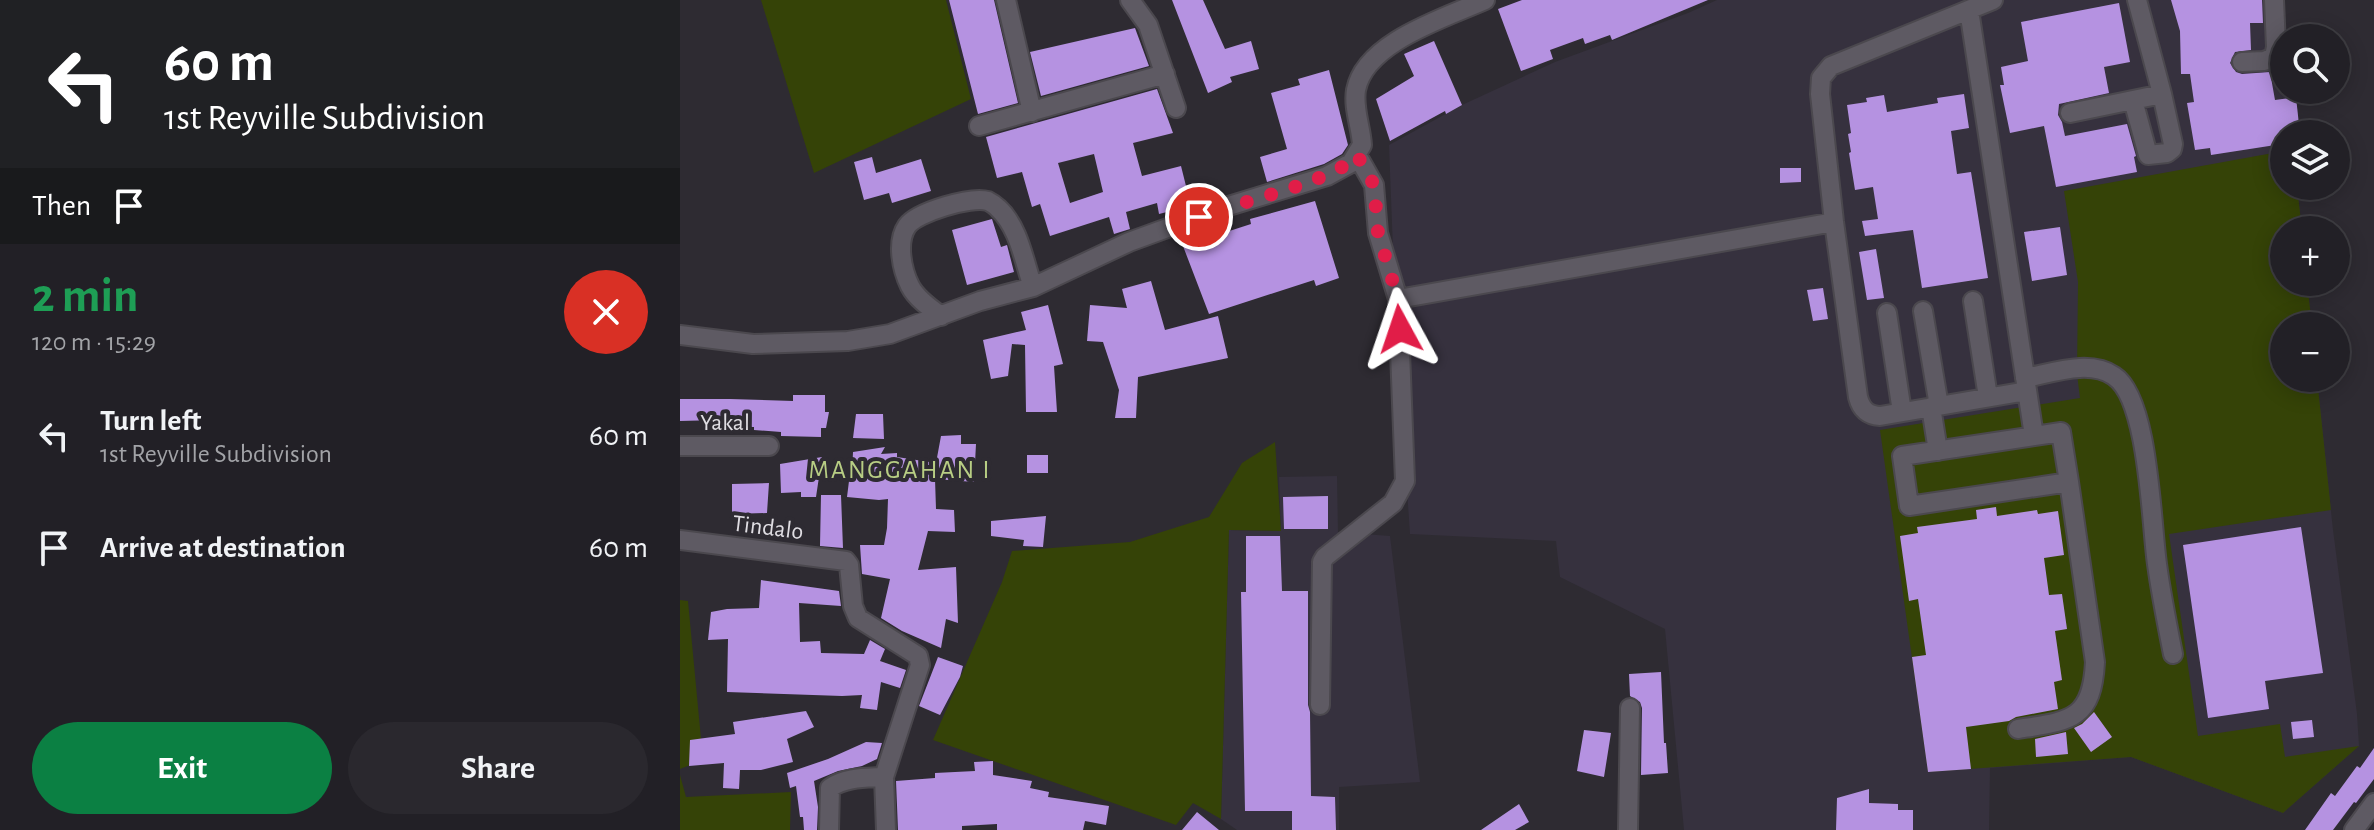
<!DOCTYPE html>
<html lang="en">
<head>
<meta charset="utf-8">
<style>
  :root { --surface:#222026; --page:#2a282e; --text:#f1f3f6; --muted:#a2a3a7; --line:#3f3e43; --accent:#0b8043 }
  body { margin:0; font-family:"Alegreya Sans",sans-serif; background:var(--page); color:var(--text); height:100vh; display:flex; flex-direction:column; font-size:30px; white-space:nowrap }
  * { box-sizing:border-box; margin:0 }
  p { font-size:26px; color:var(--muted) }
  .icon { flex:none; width:44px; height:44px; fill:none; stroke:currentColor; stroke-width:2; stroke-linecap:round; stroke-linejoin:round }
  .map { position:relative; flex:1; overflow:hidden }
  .sheet { display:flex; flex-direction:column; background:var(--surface); width:680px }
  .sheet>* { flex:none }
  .guide { background:#202124; color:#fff; overflow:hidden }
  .controls { position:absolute; left:1590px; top:24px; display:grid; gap:16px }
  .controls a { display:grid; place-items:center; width:80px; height:80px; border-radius:50%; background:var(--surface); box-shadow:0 4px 20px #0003,0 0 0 2px var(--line); font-size:40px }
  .pin { position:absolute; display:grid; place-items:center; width:68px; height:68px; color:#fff; margin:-34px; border:4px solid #fff; border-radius:50%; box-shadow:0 2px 8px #0007 }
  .me { position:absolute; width:88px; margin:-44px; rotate:355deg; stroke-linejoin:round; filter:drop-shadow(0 0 6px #0008) }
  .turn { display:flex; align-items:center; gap:28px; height:168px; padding:0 32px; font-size:36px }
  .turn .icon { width:104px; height:104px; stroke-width:2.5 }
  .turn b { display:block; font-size:56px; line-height:68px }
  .then { display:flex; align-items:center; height:76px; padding:0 32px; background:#0003; gap:16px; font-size:30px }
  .round { display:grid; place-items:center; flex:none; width:84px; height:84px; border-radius:42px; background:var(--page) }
  .headline { display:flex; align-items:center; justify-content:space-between; height:136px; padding:0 32px }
  h1 { font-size:48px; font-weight:600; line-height:60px; color:#1e9e55 }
  .cta { display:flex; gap:16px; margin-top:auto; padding:16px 32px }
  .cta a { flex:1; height:92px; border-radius:48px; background:var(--accent); color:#fff; font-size:32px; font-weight:600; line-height:92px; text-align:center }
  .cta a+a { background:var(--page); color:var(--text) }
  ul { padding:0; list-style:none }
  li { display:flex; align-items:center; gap:24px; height:112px; padding:0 32px }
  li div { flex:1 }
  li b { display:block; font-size:30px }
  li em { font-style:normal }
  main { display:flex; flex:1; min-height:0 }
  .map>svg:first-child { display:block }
</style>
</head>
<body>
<main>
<section class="sheet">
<div class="guide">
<div class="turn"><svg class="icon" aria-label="left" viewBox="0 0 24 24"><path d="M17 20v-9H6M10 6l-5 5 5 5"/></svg><div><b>60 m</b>1st Reyville Subdivision</div></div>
<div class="then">Then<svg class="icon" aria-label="arrive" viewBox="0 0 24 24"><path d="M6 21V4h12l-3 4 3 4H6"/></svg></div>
</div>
<div class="headline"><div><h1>2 min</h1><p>120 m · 15:29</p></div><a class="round" style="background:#d93025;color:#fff"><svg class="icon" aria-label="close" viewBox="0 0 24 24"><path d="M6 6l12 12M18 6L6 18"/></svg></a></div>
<ul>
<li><svg class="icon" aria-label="left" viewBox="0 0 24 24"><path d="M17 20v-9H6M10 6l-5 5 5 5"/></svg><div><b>Turn left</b><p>1st Reyville Subdivision</p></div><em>60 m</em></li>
<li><svg class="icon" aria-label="arrive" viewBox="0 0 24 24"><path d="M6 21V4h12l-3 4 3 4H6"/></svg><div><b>Arrive at destination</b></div><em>60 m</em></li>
</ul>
<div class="cta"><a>Exit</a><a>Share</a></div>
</section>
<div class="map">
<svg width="1694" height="830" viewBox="0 0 1694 830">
  <rect width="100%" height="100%" fill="#2e2b32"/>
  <path fill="#36313e" d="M1037,0h565l2,90h11l5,44h-16v52h13l5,44h-18v52h23l5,44h-28v52h33l16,152 24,184 2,32 -76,67 -152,-56 -141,11 -1,62h-305l-19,-201 -105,-52 -4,-36 -146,-7 -14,-206 -7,-183 73,-40 93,-43 133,-49z
    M657,476l1,56 52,4 30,246 -81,5v43h-102l-16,-11 8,-289 52,1 -2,-54z"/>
  <path fill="#354307" d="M81,0h185l25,99 -157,74z
    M1604,151v35h13l5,44h-18v52h23l5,44h-28v52h33l14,132 -162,24 29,202 82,-12 5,33 74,-11 -76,67 -152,-56 -203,15 -48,-342 200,-32 -3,-24 1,-92 -14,-91z
    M595,442l6,89 -52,-1 -8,289 -28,-16 -17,22 -243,-85 69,-158 10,-31 118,-9 79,-25 33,-54z
    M0,600l8,1 15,159 -23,9z
    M0,775l6,22 105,-5 -1,38h-110z"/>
  <path fill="#b592e1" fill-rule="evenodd" d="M269,0h45l24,103 -40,11z
    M492,0h31l22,49 26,-8 8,28 -29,8 2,5 -24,11z
    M842,0h186l-96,40 -2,-5 -25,9 -2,-6 -33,12 3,9 -32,12 -23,-62z
    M1491,0h91l1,23h-13l1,27 -16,2 -5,11 6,9 6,2 28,-2 5,28 21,-3 4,37h-20l2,10 -71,11 -1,-7 -15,2 -8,-47 7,-1 -4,-28h-9l-1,-43z
    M1439,3l11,59 -26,5 5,26 -50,11 -1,11 4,7 3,14 62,-12 9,32 -2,1 3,15 -81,15 -12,-61 -34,7 -10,-48h4l-3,-18 27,-6 -7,-39z
    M455,28l14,38 -108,30 -11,-44z
    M754,41l28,64 -16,9 -1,-3 -55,30 -14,-42 38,-23 -10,-22z
    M649,70l19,75 -6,9 -18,10 -57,18 -7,-25 27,-8 -16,-56 29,-8 -2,-6z
    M477,89l16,44 -40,10 9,33 39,-10 10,40 -32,8 -2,-11 -31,9 4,17 -16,5 -5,-17 -59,19 -10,-32 -8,3 -10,-35 -25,6 -11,-41zM414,154l9,38 -33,11 -12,-40z
    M1284,94l5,34 -18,3 6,43 14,-2 17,106 -66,10 -9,-58 -48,6 -3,-15 16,-2 -5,-32 -18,3 -6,-37 2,-1 -3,-18 3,-1 -4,-28 20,-3 -1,-4 18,-3 3,17 51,-9 -1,-5z
    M192,157l4,16 45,-14 10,32 -39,12 -3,-10 -25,7 -10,-38z
    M1100,168h21v14l-21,1z
    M635,201l24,77 -23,8 -2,-6 -105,34 -26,-68 68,-22 -1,-5z
    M312,219l9,28 6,-2 7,27 -47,13 -15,-55z
    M1380,227l7,48 -35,6 -8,-49z
    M1196,249l8,49 -17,2 -8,-48z
    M471,281l14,49 53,-14 10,42 -90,19 -2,41h-21l4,-28 -16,-48 -16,-1 3,-36 37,3 -5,-19z
    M1143,288l5,31 -15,2 -6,-31z
    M368,305l15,59 -9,2 3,46h-31l-1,-67 -13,-1 -4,32 -17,3 -8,-39 43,-10 -5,-18z
    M113,395h32v17h4l-3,16h-5v9l-40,-1v-4l-27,-2v-3h-35v-7l-39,1v-22h50l63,2z
    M176,414h27l1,25 -31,-1z
    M281,435v9h15l-2,38 -39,-3 1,30 18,1 1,22 -27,-1 -10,39 38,-3 2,56 -12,-4 -5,29 -39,-17 -21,-13 9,-39 -28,-5 -2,-29h24l3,-17 1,-29 -9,1 -32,-3 3,-24h2l1,-21 32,-5 -4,7 16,-1v4l39,6 5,-27z
    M347,455h21v18h-21z
    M142,457l-6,40h-15v-5l-20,1 -1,-29z
    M89,483l-2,30 -35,1v-30z
    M141,495h20l2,53 -23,-2z
    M648,496v33h-44l-1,-32z
    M1316,507l1,9 40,-6 1,4 20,-3 6,44 -20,3 5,37 13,-1 5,35 -12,2 7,49 -8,2 4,27 -42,8 -7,4 -43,6 5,42 -43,3 -16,-115 14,-2 -8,-56 -9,2 -9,-65 18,-3 -1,-6 60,-8 -1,-9z
    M366,516l-3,31 -20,-1 1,-6 -33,-4v-15z
    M1621,527l22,146 -58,8 4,28 -61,9 -25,-173z
    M566,536h34l2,55h26v114l2,7 1,84 24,1 1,33h-44v-19h-47l-4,-219h5z
    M81,580l78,11 2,15 -42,-3 1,39 20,-1 1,12 43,1 6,-14 15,9 -5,12 26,9 -6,18 -19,-6 -4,28 -17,-2 2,-13 -20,1 -115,-4 1,-53 -20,1 3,-28 16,-3 32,-1z
    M258,657l25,9 -3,11 -20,38 -21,-9z
    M981,672l3,71h2l2,30 -27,2 1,-67 -2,-6 -10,-6 -1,-22z
    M126,711l8,16 -27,12 6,23 -32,8h-21l-1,19 -16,-1 1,-25 -35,3 1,-26 45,-6 -2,-12z
    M1414,712l18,25 -21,15 -17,-24 8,-4z
    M1632,720l2,17 -21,2 -2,-17z
    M904,730l27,3 -7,44 -27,-6z
    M1386,732l2,22 -32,3 -1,-18z
    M186,742l16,1 -5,16 -15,7 -24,5 -24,10 4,26 -1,23h-13l-1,-13h-3l-4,-31 -6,2 -3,-15 41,-14z
    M1694,748v31l-18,24 -2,-1 -21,28h-28l26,-37 4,3 22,-30 3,2z
    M313,761v14l39,6 -2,7 19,4 -1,5 61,9 -3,19 -21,-4 -2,9h-86v-6l-35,2v4h-64l-2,-49 39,-3v-5l40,-2 -1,-9z
    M1189,789v14l29,1v6h15v20h-77l1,-32z
    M839,804l10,18 -14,8h-34z
    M517,812l22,18h-37z"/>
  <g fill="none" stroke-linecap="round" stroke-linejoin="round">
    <g stroke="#4b484e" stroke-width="22">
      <path id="minor" d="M326,0l26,112
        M450,0l18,25 28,83
        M1313,0l-162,66 -10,12 -1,16 14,128 24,175c3,12 9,18 22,19l147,-25
        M1289,10l65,426
        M1562,62l22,-1 10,-4 2,-10 -2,-47
        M1453,100l15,55 19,-2 5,-4 1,-5 -11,-50 -25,-94
        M1390,113l92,-19
        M299,126l186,-52
        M718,299l436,-77
        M1293,301l15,96
        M1243,311l16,95
        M1207,313l15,99
        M261,316c-11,-8 -25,-18 -31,-30 -8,-16 -14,-44 -3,-60 10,-14 64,-30 81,-25 2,1 8,5 10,7 21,19 26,54 35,79
        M0,335l73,9 95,-3 42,-7 90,-33 53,-14 96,-45 93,-34 105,-32 24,-13 11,-18c-1,-18 -9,-37 -6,-55 9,-48 89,-72 129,-90
        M1345,378c27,-5 65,-19 89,-2 35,23 37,146 43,188 4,30 10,60 16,90
        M1251,407l7,44
        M1381,432l8,50 -160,24 -7,-50z
        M0,446h89
        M0,540l166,21 3,4 4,41 5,12 60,38 2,9 -36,112 2,53
        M640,705l2,-143 3,-5 68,-54 12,-22 -7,-182 -20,-66 -4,-48 -17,-30
        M1338,729c51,-8 74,-8 77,-67l-26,-180
        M149,830l1,-42c15,-11 36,-10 54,-11
        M948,830l2,-122
        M1674,830l20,-27"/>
    </g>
    <use href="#minor" stroke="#5e5a63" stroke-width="18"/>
  </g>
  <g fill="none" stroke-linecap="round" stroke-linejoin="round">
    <path stroke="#e11d48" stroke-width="14" stroke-dasharray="0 25.2" d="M519,217c36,-14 138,-36 158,-62l17,30 4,48 20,66 2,30"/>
  </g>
  <g text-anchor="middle" stroke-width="8" stroke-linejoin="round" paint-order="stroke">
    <g font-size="24" fill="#e0dee3" stroke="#2e2b32">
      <text x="45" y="430">Yakal</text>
      <text transform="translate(88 527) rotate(7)" y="8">Tindalo</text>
    </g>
    <g font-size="26" letter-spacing="2" fill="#b8ce84" stroke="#2e2b32">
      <text x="220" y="478">MANGGAHAN I</text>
    </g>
  </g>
</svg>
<div class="controls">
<a><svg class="icon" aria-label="search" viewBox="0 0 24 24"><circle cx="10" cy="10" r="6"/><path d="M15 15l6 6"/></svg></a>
<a><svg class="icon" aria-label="layers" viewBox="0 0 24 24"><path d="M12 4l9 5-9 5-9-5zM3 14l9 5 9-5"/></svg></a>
<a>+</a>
<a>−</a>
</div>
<div class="pin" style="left:519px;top:217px;background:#d93025"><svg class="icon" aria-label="arrive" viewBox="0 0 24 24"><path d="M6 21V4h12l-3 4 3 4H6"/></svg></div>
<svg class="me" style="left:720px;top:329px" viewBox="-20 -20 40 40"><path d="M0-17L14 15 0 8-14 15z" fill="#e11d48" stroke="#fff" stroke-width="4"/></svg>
</div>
</main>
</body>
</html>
